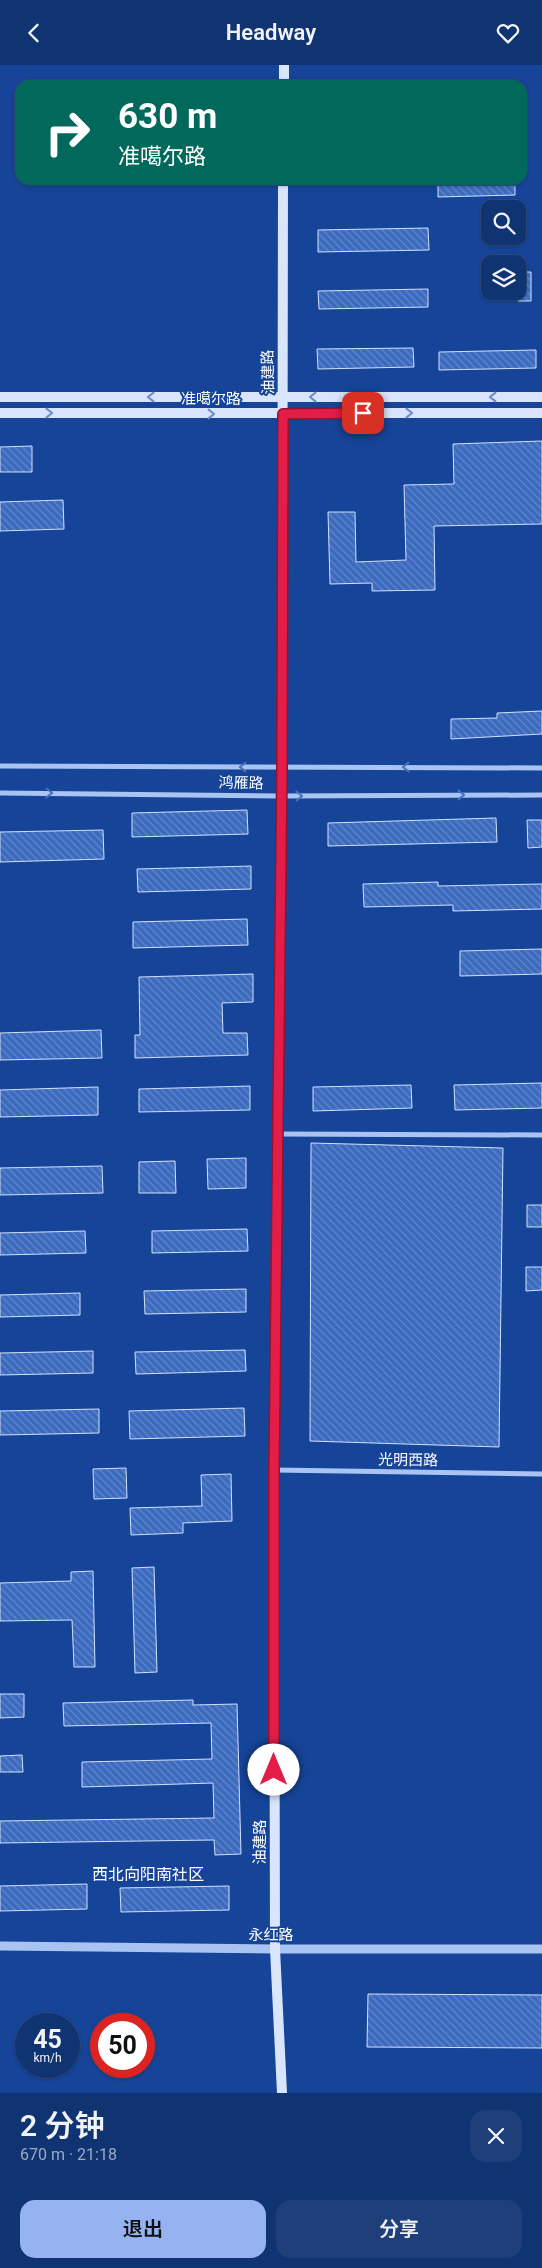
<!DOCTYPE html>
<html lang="zh">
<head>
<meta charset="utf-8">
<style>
  :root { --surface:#103372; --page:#1e3f7a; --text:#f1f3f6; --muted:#9caac4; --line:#304e84; --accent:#95b2f1 }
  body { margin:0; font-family:Roboto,"Noto Sans SC",sans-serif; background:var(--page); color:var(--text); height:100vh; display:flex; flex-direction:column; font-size:19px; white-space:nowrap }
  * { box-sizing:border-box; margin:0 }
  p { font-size:16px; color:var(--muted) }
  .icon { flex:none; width:28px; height:28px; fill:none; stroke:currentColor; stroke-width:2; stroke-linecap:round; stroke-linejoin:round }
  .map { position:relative; height:2028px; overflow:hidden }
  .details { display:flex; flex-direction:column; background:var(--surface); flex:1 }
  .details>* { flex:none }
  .banner { position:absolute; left:15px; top:15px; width:512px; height:105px; border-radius:15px; box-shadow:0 1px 4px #0004,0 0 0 1px var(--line); background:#00695c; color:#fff; overflow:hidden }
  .buttons { position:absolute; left:481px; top:135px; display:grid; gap:10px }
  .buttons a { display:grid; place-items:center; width:45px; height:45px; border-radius:10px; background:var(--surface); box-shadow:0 1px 4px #0004,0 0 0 1px var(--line); font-size:25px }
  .speed { position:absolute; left:15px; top:1948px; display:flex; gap:10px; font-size:25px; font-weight:700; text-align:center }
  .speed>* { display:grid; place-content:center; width:65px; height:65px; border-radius:50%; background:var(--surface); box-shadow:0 1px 4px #0004,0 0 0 1px var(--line); line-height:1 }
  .speed small { font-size:12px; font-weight:400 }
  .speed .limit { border:8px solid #d22; background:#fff; color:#111 }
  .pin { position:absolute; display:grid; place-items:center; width:42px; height:42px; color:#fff; margin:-21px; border-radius:10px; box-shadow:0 2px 8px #0006 }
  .me { position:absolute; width:55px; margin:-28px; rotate:0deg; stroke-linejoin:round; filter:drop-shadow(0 0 4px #0008) }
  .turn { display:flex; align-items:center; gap:18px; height:105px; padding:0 20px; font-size:22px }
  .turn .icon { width:65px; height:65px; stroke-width:2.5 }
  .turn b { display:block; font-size:35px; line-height:42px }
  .round { display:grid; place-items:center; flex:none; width:52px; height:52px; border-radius:15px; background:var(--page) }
  .head { display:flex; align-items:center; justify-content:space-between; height:85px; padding:0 20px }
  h1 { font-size:30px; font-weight:600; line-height:38px }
  .primary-button { display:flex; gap:10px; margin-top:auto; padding:10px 20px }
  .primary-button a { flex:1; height:58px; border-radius:15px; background:var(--accent); color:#111; font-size:20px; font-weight:600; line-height:58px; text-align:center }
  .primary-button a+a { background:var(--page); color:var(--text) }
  header { display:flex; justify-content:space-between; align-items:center; height:65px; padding:0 20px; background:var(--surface); font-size:22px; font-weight:600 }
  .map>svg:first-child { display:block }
</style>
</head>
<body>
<header><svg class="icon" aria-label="back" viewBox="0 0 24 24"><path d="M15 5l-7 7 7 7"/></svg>Headway<svg class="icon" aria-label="heart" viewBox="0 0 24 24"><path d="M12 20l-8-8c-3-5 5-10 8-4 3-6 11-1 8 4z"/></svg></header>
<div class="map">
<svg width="542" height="2028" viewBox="0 0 542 2028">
  <defs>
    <pattern id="building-back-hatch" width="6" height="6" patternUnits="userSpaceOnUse" patternTransform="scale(1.25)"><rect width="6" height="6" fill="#3b6abe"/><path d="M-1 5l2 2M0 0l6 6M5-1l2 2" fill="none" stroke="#6288cb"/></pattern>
  </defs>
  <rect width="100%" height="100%" fill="#164498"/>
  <path fill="url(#building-back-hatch)" stroke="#d1e1fc" d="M438,115h77v15l-77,2z
    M428,163l1,22 -111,2v-22z
    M518,207h13v29h-13z
    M428,224v18l-109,2 -1,-18z
    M413,283l1,19 -96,2 -1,-20z
    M536,285v18l-97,2v-18z
    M542,376v83l-108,2 1,64 -63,1v-8l-42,1 -2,-72h27l1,50 50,-2 -2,-75 50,-1 -1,-40z
    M32,381v26h-32v-25z
    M63,435l1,29 -64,2v-29z
    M542,646v23l-91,5v-20l46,-1v-5z
    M247,745l1,24 -116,3v-24z
    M496,753l1,24 -169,4v-23z
    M527,755h15v27l-14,1z
    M103,765l1,29 -104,3v-30z
    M251,801v23l-113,3 -1,-23z
    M438,817v4l104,-2v25l-89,2v-6l-89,2 -1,-23z
    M247,854l1,26 -115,3v-26z
    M542,884v25l-82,2v-25z
    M253,909v28l-31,1 1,30h24l1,22 -113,3v-23h5l-1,-58z
    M101,965l1,28 -102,2v-27z
    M542,1018v25l-87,2 -1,-25z
    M411,1020l1,23 -99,3v-24z
    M250,1021v24l-111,2v-23z
    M98,1022v28l-98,2v-27z
    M311,1078l192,5 -4,299 -189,-6z
    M246,1093v30l-38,1 -1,-30z
    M175,1096l1,32h-37v-31z
    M102,1101l1,27 -103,2v-27z
    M527,1140h15v22h-15z
    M247,1164l1,22 -96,2v-22z
    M85,1166l1,22 -86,2v-22z
    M526,1202h16v23l-16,1z
    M246,1224v23l-101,2 -1,-23z
    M80,1228v22l-80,2v-22z
    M245,1285l1,21 -110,3 -1,-22z
    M93,1286v22l-93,2v-22z
    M244,1343l1,28 -115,3 -1,-28z
    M99,1344v24l-99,2v-24z
    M126,1403l1,30 -33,1 -1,-30z
    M231,1409l1,47 -49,2v10l-52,2 -1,-27 72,-2 -1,-31z
    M154,1502l3,105 -22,1 -3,-105z
    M93,1506l2,96h-21l-2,-47 -72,1v-38l71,-2v-9z
    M0,1629h24v23l-24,1z
    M193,1635v5l44,-1 4,150 -26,1 -1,-15 -214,3v-22l214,-3 -1,-35 -131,4v-25l130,-3 -1,-36 -147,3 -1,-23z
    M22,1690l1,17h-23v-16z
    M87,1819v25l-87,2v-25z
    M229,1821v24l-108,2 -1,-24z
    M368,1929l174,1v53l-175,-1z"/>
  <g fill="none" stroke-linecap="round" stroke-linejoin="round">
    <path stroke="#a9c4f2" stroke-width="5" d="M0,701l542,2
      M0,728l282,3 260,-1
      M278,1069l264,1
      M274,1405l268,4"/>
    <path stroke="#a9c4f2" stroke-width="9" d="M0,1881l275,3h267"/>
    <path stroke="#d8e5fc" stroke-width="10" d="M284,20v-20
      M0,332h542
      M0,348h542
      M282,2028l-7,-144 -1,-479 8,-703 1,-587"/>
  </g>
  <defs><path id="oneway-chevron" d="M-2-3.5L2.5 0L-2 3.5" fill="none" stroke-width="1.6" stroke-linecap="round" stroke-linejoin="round" transform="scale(1.25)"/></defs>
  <g stroke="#6d8cc5">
    <use href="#oneway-chevron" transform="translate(151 332) rotate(-180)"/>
    <use href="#oneway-chevron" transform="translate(313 332) rotate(180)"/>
    <use href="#oneway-chevron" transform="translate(493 332) rotate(180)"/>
    <use href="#oneway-chevron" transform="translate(49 348)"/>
    <use href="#oneway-chevron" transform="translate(409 348)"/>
    <use href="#oneway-chevron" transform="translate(211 349)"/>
  </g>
  <g stroke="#4971b8">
    <use href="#oneway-chevron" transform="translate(243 702) rotate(-180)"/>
    <use href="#oneway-chevron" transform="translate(406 702) rotate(-180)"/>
    <use href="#oneway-chevron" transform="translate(49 728) rotate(1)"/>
    <use href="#oneway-chevron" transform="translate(461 730)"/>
    <use href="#oneway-chevron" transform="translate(299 731) rotate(-1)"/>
  </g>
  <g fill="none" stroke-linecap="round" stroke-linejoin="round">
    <g stroke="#92132f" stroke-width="12">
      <path id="route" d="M274,1705v-300l8,-703 1,-353 80,-1"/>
    </g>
    <use href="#route" stroke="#e11d48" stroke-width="9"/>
  </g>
  <g text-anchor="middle" stroke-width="4" stroke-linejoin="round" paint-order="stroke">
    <g font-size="15" fill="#fff" stroke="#164498">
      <text transform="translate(268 307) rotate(-91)" y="5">油建路</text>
      <text x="211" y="339">准噶尔路</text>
      <text transform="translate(241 718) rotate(1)" y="5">鸿雁路</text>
      <text transform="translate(408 1395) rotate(1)" y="5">光明西路</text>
      <text transform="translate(260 1777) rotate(-90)" y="5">油建路</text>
      <text x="271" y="1875">永红路</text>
    </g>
    <g font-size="16" fill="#fff" stroke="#164498">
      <text x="148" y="1815">西北向阳南社区</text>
    </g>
  </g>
</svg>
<div class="buttons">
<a><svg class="icon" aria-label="search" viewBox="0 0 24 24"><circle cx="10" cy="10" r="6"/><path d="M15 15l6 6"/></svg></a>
<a><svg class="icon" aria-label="layers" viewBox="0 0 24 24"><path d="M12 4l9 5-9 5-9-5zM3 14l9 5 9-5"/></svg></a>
</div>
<div class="speed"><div>45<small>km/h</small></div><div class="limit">50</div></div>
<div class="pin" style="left:363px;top:348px;background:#d93025"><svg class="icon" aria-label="arrive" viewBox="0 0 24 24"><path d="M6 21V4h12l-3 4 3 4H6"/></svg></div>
<svg class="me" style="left:274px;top:1705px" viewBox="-20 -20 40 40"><circle r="19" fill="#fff"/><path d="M0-13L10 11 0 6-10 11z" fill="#e11d48"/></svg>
<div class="banner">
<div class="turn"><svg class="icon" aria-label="right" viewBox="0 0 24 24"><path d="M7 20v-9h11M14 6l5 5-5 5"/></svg><div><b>630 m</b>准噶尔路</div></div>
</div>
</div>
<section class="details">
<div class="head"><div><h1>2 分钟</h1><p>670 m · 21:18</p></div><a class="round"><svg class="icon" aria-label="close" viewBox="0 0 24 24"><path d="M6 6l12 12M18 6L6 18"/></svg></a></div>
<div class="primary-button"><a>退出</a><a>分享</a></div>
</section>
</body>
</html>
